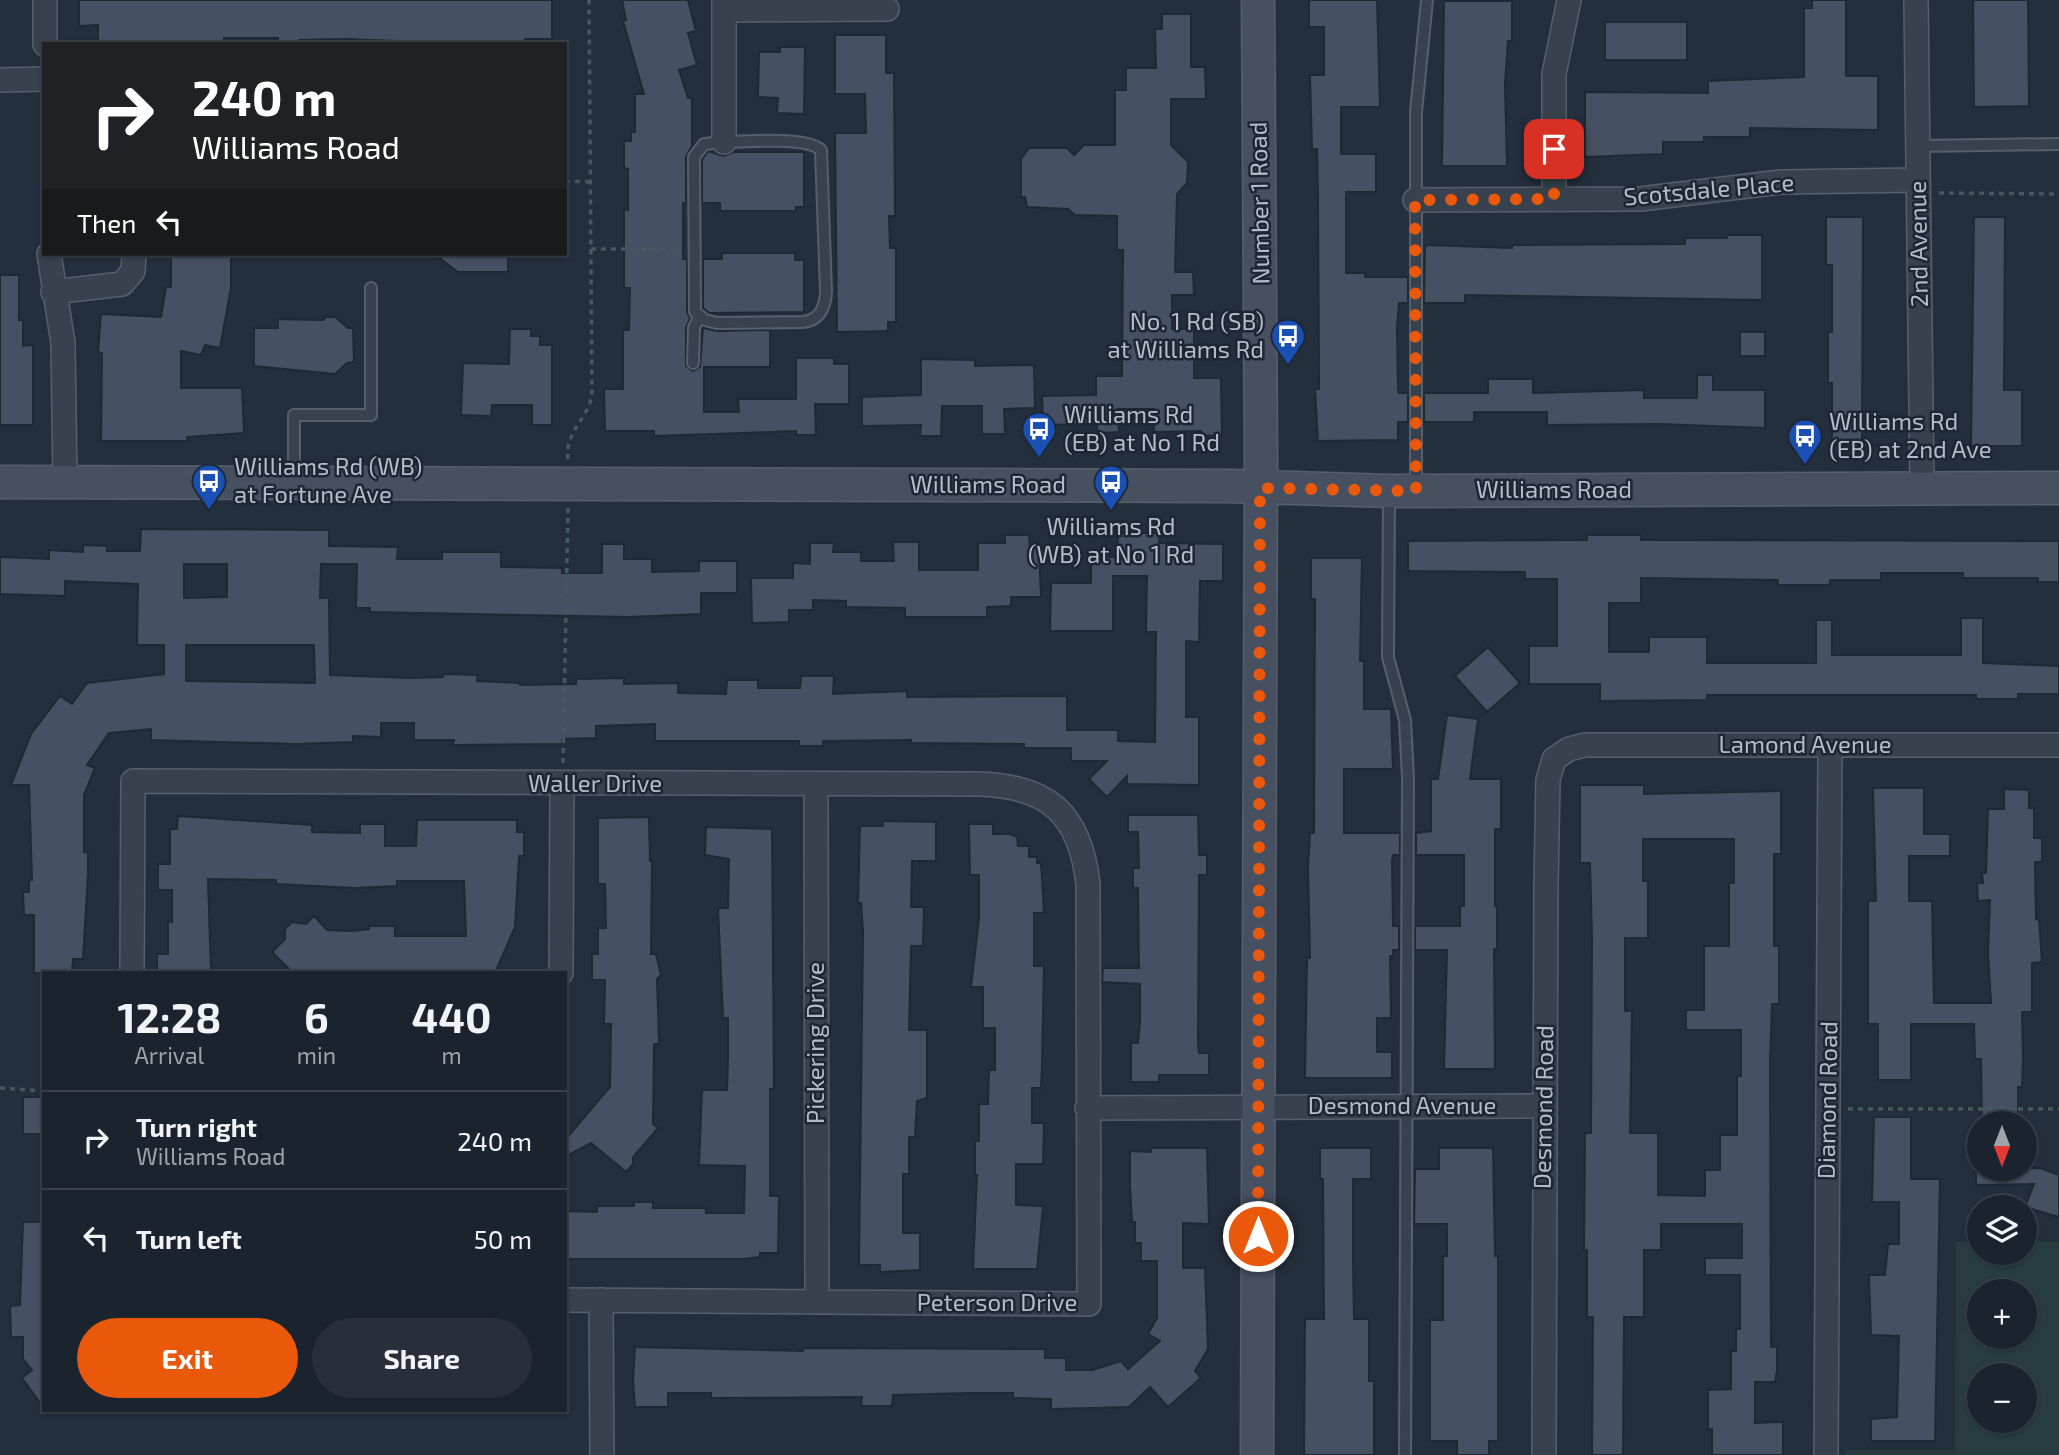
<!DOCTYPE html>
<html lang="en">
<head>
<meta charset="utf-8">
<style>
  :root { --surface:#1b232e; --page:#282f3a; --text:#f1f3f6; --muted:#a0a4aa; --line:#39404a; --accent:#ea580c }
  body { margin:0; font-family:"Exo 2",sans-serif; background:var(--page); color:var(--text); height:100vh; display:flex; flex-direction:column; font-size:26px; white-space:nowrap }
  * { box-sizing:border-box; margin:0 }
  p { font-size:23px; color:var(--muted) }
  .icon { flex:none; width:38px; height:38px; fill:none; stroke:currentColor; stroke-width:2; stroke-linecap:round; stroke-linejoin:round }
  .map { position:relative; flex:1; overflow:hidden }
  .panel { position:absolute; left:42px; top:971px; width:525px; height:441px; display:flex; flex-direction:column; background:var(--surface); border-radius:0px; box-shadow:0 2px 5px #0004,0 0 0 2px var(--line) }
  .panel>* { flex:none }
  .banner { position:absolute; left:42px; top:42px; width:525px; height:214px; border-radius:0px; box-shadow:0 2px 5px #0004,0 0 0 2px var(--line); background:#202124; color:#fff; overflow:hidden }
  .needle { width:46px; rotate:180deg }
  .fabs { position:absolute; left:1967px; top:1111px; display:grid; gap:14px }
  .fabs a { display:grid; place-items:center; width:70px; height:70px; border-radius:50%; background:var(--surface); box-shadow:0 2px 5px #0004,0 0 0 2px var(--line); font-size:35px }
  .pin { position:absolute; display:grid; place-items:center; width:60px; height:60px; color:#fff; margin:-30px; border-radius:14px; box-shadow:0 4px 10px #0006 }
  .me { position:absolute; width:77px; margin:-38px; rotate:0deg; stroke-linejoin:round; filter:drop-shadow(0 0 5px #0008) }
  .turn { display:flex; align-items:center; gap:24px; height:147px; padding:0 35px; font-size:32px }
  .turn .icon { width:91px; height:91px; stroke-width:2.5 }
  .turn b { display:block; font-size:49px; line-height:60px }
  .then { display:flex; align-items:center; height:66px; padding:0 35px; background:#0003; gap:14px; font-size:26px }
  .eta { display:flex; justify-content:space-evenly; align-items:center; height:119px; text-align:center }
  .eta b { font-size:42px; font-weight:700; line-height:49px }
  .primary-button { display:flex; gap:14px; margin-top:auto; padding:14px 35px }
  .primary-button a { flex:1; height:80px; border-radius:42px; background:var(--accent); color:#fff; font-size:28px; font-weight:700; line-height:80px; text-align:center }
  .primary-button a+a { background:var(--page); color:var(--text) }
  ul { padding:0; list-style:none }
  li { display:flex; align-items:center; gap:21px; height:98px; padding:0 35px; border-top:2px solid var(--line) }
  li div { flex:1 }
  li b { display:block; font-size:26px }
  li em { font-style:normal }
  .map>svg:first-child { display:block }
</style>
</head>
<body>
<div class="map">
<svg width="2059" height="1455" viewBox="0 0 2059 1455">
  <rect width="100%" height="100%" fill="#242f3e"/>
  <path fill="#263c3f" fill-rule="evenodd" d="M1956,1242h23v11h46v-11h34v213h-213v-5h109zM1979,1292h46v45h-46zM1979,1376h46v45h-46z"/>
  <path fill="#455162" stroke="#1f2835" stroke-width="2" fill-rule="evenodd" d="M79,0h473v39h-27v3l-78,-1v2l-101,-4 -47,1v4h-21v-6h-54v6l-126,-2v-17l-19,1z
    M622,0h66l8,31 -8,2 9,32 -18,5 9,28h4v48l-6,11v46h-3v56h4v53l3,6 -4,10v38l7,5 7,-4 3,-39 14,3 53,-1v37h-66v45h35l-1,-13h58v-41h38v6h15v40h-34l1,31h-20v-4l-142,5v-5h-49l-1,-42h19v-59h6l1,-42h-6v-78h4v-41l-4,-1v-27h7v-9h4v-38h9l-21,-73 3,-1z
    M1309,0h68l3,107h-39v47h35v38h-30v81h19v4h43v26h-9l-2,25 1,61 1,4h9v29h-10v18l-80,1 -3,-52h4l-1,-197 -1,-43h-5l-2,-74h14v-48h-15z
    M1812,0h34v76h32v54l-128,-2v9h-46v5h-41v12l-78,3v-65l123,1v-12l96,-4v-69h8z
    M1973,0h55l1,106 -55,1z
    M1444,1h68v40h-4l-3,43 2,82h-65z
    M1162,14h29v53h14l1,32h-35v46l17,17 -1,21 -10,11 -2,78h18l1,23h-22v34h22v49h27l1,57 -21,1v-5l-47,1v-23h-36l1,23 -22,1v-9l-54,1 -1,-29 54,-1v-19h26l1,-126h-6v-34l-42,-1 -7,-6 -41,-2 -2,-10h-4v-38l8,-11h38l7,7 10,-10h31v-55h11v-22h30l-1,-39h7z
    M1605,22h82v38h-82z
    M835,35h51v38h8l1,143h-6l1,32h6v74h-8v9l-51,1 -2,-199h31l-1,-39h-30z
    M780,47h25l-1,67 -27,-1 1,-15 -20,-1 1,-45h21z
    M708,151l15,5 11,-4h70v55h-8v4h-76v-8h-18v-43z
    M1826,217h37l-1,223h-30v-57h-4v-51h4v-67h-6z
    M1974,217h31l-1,173h18v56h-51z
    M1727,235h35v65l-297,-5v8h-41l1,-58 87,3v-3l173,-1v-6h42z
    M722,253h73v7h9v52l-95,1 -6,-5v-49h19z
    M171,254h54v3h6v31l-11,60 -15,-3 -4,10 -20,-4v37h61l2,45 -57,4v4h-86l1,-88 -4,-1 3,-38 60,3 5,-30h5z
    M434,254h74v18h-50z
    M0,275h19v45h4v26l10,-1v80h-33z
    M326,317h9l13,11h5l1,34 -7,1 -12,11 -81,-8v-38h24v-9l45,1z
    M510,329h21v7h9v9h12v80h-20v-20h-40l-1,11 -30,-1 2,-52 46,1z
    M1740,332h25v24h-25z
    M921,359l54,1v6l59,-1 1,43 -31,1 1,25h-23v-28h-40l-1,30h-21l1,-11 -59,1v-29l59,-2z
    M1697,375h16v15h52v38l-106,-4 -112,1v-13h-73v10h-50v-29h64v-14h45v14l111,-3v8h53z
    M141,529l188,1v16l69,1 -1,12h45v-7h59v15l61,1v5h40v-29h22v15h28v13l47,-1v-10h38v32h-36v21l-72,3 -259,-5v-4h-14l1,-44h-36l-1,34h9l1,77 81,3 32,-1v-3l35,1 -1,6 43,2v2l56,-1v-5l48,-1v6l54,-1v10l48,1 1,-14h31v8h42l1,-12h33l-1,18 74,-3v6l160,-1v34h51v11l37,1 1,-110h-10l1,-56h-34v55h-63l1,-48h40v-26h26l1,-24h42l-1,10 64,1v37h-23l-1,61 -13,-1v76h13v68l-72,-1v-8l-20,21 -18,-18 18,-18h-36v-13h-47v-4l-113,-1v-3l-88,1v5h-24v-5h-144v-17l-59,2v12l-34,1v5l-109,1 1,-5h-40v-17h-33v14l-28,-1v6l-57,2 -145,-4v-11l-42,4 -22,32 8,3 -11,27v57h4v22l-5,85h-10l-1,14h-38v-58h-10l-1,-23h6v-12h3l-3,-95h-18l20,-51 29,-38 12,8 15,-21 77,-9v-29h-27l1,-61 -73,-3v15l-65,-2v-37l49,2v-9l34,2v-7l24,1v5h33zM184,564h43v33l-43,1zM186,645h128l1,38 -129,-2z
    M1005,535h24l1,13h9l2,49h-30v9l-24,1v10h-82v-9l-59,-1v-6l-33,-1v10h-24v12l-37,1 -1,-45h42v-15l17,1v-21h24l-1,9h28v9h33l-1,-19h26v28h59v-27h27z
    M1587,535h54v5l418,1v41h-21v-4h-75v-5h-82v7h-51v5h-52v-5l-137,-2v25h-32v49h40v-15h58v26h109v-43h16v35h129v-37h22v45l76,3v28h-41v5h-42v-4h-269v5l-107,1v-17h-71v-38h28v-67h-32v-7l-117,-1v-30l179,-1z
    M1311,558h51l-2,103h4v48h27l2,60h-49v64h56v22h-7l-1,6 1,65h6v24h-6v6h-3l1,62h-14v34h15v26h-87l2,-120h3l-2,-92 2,-33h4l1,-234h-4z
    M1488,647l32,36 -33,29 -32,-36z
    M1447,715l31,4 -8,60h31v50h-6v77h2v43h-3l1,120h-51l3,-119h-32v-24h45v-20h4v-51h-48v-22l15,-2v-52h7z
    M1580,785h64v9l137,-3v63h-7v92h5v58h-7l-2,60 1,283h6v24l-2,11h-20v41l28,-1v33h-71v-26l-4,1v-40l23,-1v-38h5v-22h4v-54h-35v-17h37v-34h-81v26h-17v67h-20l-1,138h-31l1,-138h-6v-67h-3l1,-117h6l1,-195 -2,-75h-10zM1643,839h91v44h-5v63h-25v64h-18v20h55v46h-4v59h-17v35h-15v26l-47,-1v-62h-28l2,-122h-7v-73h23v-57h-5z
    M1873,788h51v46h26v22h-41v45h23l2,102h57l-3,-50 2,-53 -12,1 -1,-18h6l-1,-10h4l2,-64h16v-20l25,1v18h5v30h8v24h-7l1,57 3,1 3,42 -10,1v49h-10l1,47 -1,28h-4v37h-36l-1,-65h-6l-1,-35h-63v56h-33v-56h-10v-123h8z
    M1128,815h70l1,40h8v20h-8l-1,168 1,10h10v22h-50v7h-28v-39h7l2,-22v-37l-38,-2 1,-14h36l-1,-80h-5v-20h6l-1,-36h-10z
    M178,816l134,9v7l48,1v-9h25v22h31l1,-26h100v12h7v24h-5l-4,71 -20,46h-202l-21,-21 13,-13v-10l7,-7 14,2 8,-8 13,14 25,1 17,-2v-3h26v10h71l-2,-55h-67v5l-42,2 -79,-4v-4l-68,-1 3,94h-54v-19h11v-32h4v-32h-14v-26h12v-35h7z
    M649,817l1,44h2l-1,93h5l5,21 -4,4 2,65h-5l-1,80 5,4 -25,29v7l-7,8 -35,-29 -26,14v-17l45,-53 1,-63h-7l1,-44h-13v-26h6v-26h8l-1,-44h-7v-66z
    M883,821l53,1v39h-24l-1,46h13l-1,39h-12l-2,84h18v68l-10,3 -2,36h-6v37h-6v59h17v37l-40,2v-7h-21l4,-334 -2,-28h-3l2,-77h23z
    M969,824h24v10h17l7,3 1,9h11v11h8v6h4l3,50h-10v53h10l-2,99 -1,23h-9v35h12l-1,41h-27v41l27,1 -6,63h-64l4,-94h-2v-34h4v-37h9l1,-34h6v-42h-12v-41h-12l8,-69v-43h-9z
    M706,827l66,2 2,260h-4v107h9l-1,57h-18v4l-17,2h-178v-48l32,1v-6h37v-4h19v6h53v5h38l1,-47 -46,-1 3,-75h25l1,-32v-40h-5l-5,-110h10l1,-49 -24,-4z
    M23,1097h21v37h-21z
    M1874,1117h37v62h29l-5,262h-64v-22l26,-2 2,-81 -28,-1 -2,-60h16l3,-31h11v-42h-27z
    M1151,1148h56l2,76 -26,-1v45h22l3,81 -13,22 6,7 -33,29 -18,-20 -21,20 -36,1 -42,1v-10l-38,-1v-5h-42l-78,2 -1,11h-31l1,-9 -151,1v-5h-43v14h-33l-2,-27 2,-33 168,4v-3l242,1v9h21v12h26l29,-9 7,8 32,-28 -12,-7 9,-16v-57h-16v-18h-6v-21h-3l-2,-36v-35l21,1z
    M1320,1148h51v31h-18v81l1,59h15v62h5v74h-70l1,-136h19l-1,-140h-3z
    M1439,1148h54l2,108h3v185h-9v14h-32v-14h-27v-121h13v-64h4v-32h-33l1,-55h24z
    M2040,1168l19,7v42l-34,-10 9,-23 -58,1v-16z
    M23,1222h21v186l-22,-30 10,-8 -9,-11v-22h-12l-1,-31 10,-1z"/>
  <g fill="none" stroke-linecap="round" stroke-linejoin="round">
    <g stroke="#565f6c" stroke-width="14">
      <path id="lane" d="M724,142c22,0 82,-6 97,8l5,142c-1,16 -6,28 -23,30l-86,1 -12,-3 -10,-8 -1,-155 10,-13z
        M1918,146l141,-2
        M693,363l1,-35 5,-11
        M294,480v-65h77v-127
        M1416,488v-376l11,-112
        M1389,494l-1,163 17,63 3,58 -3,677"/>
    </g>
    <g stroke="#565f6c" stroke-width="26">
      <path id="street" d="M45,0v44
        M1916,0l6,488
        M725,10l162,-1
        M0,80l44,-1
        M724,142v-142
        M1554,199v-125l15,-74
        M1415,200l225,-1 141,-17 137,-2
        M49,254l14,89 2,139
        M53,292l69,-8 11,-13 1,-17
        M816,784l1,518
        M132,973l1,-192 845,3c70,2 102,29 110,100l1,420 -524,-4
        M561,973l1,-189
        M1087,1108l458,-2
        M601,1300l1,155
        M1544,1455l2,-571 2,-104 6,-21 15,-10 16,-4h474
        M1826,1455l4,-709"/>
    </g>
    <g stroke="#565f6c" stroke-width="35">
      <path id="secondary" d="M0,482l1229,4 160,5 670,-3
        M1257,1455l4,-997 -3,-458"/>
    </g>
    <path stroke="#44595c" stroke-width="3.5" stroke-dasharray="5 5" stroke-linecap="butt" d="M565,181l25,1
      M1939,193l120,1
      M591,249h89
      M568,459c-3,-27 18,-38 24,-63l-3,-396
      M563,763l5,-255
      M0,1088l44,3
      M1848,1109h211"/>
    <use href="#lane" stroke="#38414e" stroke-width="10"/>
    <use href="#street" stroke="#38414e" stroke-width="23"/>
    <use href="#secondary" stroke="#465061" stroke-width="32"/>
  </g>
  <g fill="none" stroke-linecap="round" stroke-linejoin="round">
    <path stroke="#ea580c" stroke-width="12" stroke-dasharray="0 21.6" d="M1258,1236l2,-748 156,3 -1,-291 139,-1v-50"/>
  </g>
  <defs>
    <g id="bus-pin" transform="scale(1.75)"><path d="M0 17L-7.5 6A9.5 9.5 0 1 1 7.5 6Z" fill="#1a4fb4" stroke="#1d2633"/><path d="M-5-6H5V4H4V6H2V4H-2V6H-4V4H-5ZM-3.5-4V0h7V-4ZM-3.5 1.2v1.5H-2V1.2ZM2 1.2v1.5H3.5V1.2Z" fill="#fff"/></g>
  </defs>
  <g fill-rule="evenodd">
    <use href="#bus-pin" x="1288" y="336"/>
    <use href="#bus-pin" x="1039" y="429"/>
    <use href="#bus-pin" x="1805" y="436"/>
    <use href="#bus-pin" x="209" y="481"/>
    <use href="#bus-pin" x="1111" y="482"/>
  </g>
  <g text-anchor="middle" stroke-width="5" stroke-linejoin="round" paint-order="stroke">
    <g font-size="24" fill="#b4bcc9" stroke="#1d2633">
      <text transform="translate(1709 190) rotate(-5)" y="8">Scotsdale Place</text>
      <text transform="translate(1260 203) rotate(-91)" y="8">Number 1 Road</text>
      <text transform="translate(1919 244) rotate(-91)" y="8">2nd Avenue</text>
      <text x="988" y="493">Williams Road</text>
      <text x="1554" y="498">Williams Road</text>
      <text x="1805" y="753">Lamond Avenue</text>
      <text x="595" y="792">Waller Drive</text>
      <text transform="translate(816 1043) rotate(-90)" y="8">Pickering Drive</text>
      <text transform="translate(1828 1100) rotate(-89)" y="8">Diamond Road</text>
      <text x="1402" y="1114">Desmond Avenue</text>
      <text transform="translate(1544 1107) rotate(-89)" y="8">Desmond Road</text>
      <text x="997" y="1311">Peterson Drive</text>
    </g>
    <g font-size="24" fill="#b4bcc9" stroke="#1d2633" text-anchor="start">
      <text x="1264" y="330" text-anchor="end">No. 1 Rd (SB)<tspan x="1264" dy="28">at Williams Rd</tspan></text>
      <text x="1064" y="423">Williams Rd<tspan x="1064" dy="28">(EB) at No 1 Rd</tspan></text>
      <text x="1829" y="430">Williams Rd<tspan x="1829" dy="28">(EB) at 2nd Ave</tspan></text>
      <text x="234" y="475">Williams Rd (WB)<tspan x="234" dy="28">at Fortune Ave</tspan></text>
      <text x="1111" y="535" text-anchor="middle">Williams Rd<tspan x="1111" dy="28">(WB) at No 1 Rd</tspan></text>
    </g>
  </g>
</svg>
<div class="fabs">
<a><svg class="needle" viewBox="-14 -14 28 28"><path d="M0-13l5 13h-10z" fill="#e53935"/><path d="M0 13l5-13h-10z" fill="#a0a4aa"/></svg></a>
<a><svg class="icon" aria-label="layers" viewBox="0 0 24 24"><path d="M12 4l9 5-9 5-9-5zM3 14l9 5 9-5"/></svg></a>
<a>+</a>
<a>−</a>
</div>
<div class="pin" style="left:1554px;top:149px;background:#d93025"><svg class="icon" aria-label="arrive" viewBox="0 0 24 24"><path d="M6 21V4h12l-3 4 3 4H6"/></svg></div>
<svg class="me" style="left:1258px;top:1236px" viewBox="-20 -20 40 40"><circle r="17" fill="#ea580c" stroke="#fff" stroke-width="3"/><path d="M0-11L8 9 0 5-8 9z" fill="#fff"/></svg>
<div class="banner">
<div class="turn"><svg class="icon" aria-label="right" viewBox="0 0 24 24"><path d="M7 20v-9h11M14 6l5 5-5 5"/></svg><div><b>240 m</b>Williams Road</div></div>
<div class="then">Then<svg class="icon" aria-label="left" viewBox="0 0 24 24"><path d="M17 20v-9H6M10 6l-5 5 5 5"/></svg></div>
</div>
<section class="panel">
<div class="eta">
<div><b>12:28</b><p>Arrival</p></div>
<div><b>6</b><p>min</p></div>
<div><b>440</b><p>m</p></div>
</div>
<ul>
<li><svg class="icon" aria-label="right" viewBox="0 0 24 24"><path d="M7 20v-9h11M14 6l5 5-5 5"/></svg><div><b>Turn right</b><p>Williams Road</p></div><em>240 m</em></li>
<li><svg class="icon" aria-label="left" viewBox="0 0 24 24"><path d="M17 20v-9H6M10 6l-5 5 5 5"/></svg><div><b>Turn left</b></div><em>50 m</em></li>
</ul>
<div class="primary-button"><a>Exit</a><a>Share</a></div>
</section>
</div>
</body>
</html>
